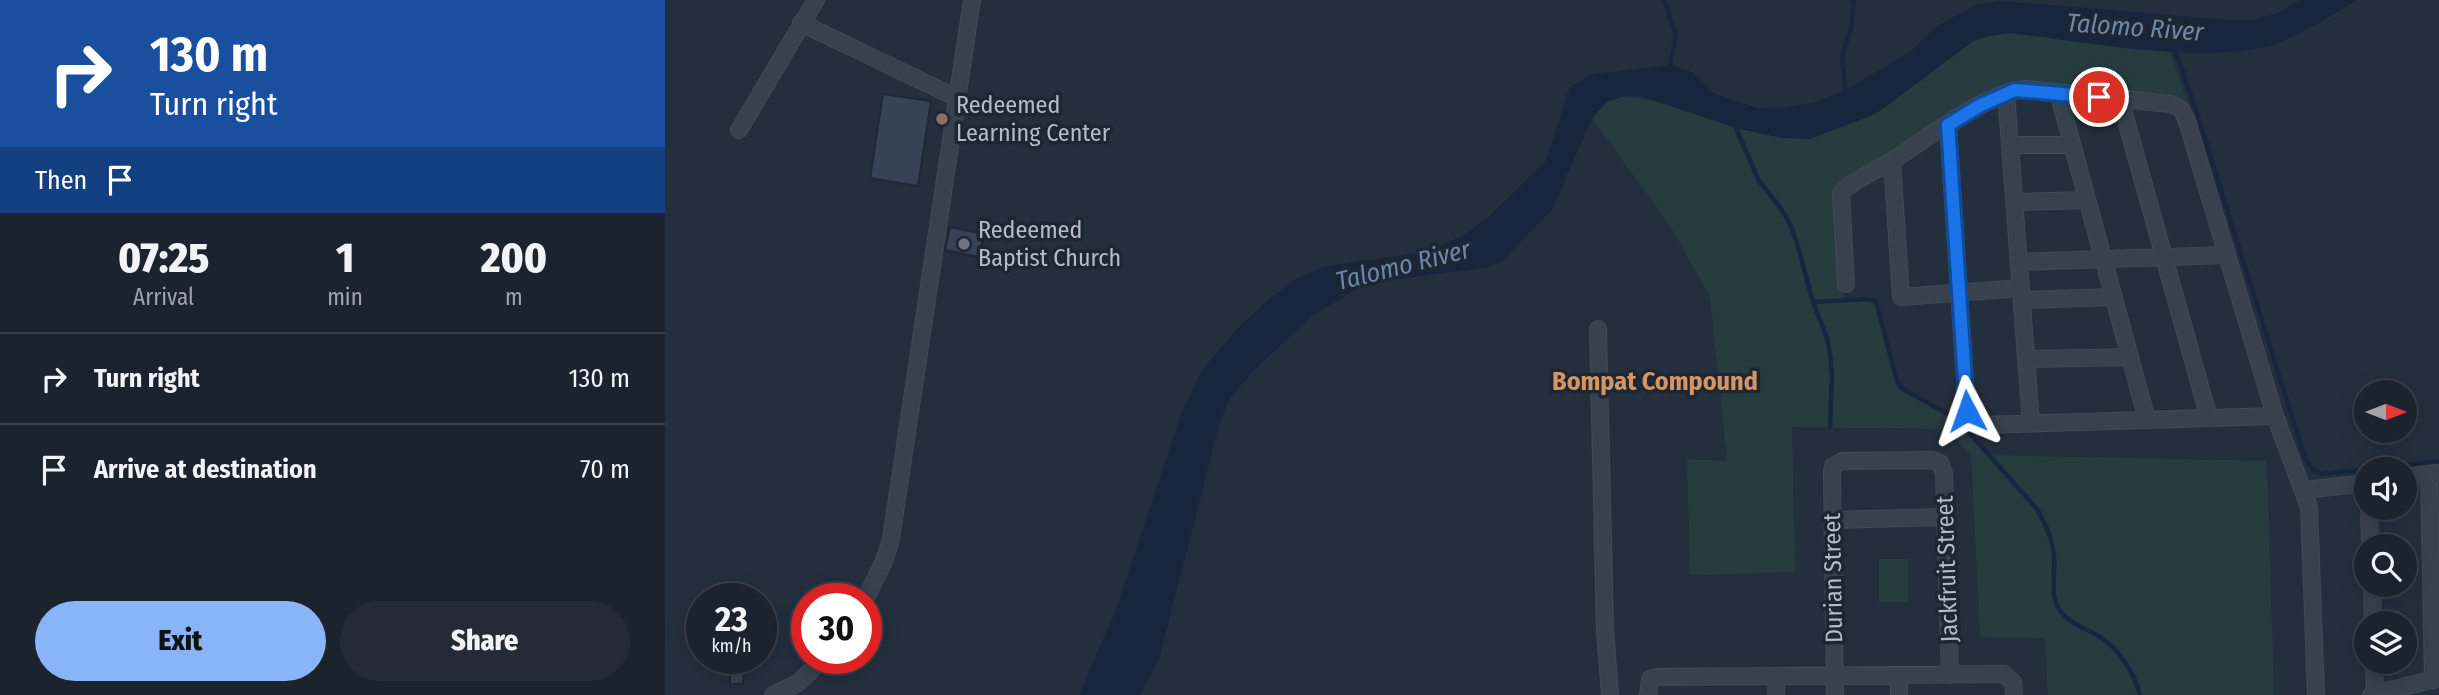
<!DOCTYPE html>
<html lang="en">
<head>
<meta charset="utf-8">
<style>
  :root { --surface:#1b232e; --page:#242b36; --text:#f1f3f6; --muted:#a0a4aa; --line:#39404a; --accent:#8ab4f8 }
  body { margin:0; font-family:"Fira Sans Condensed",sans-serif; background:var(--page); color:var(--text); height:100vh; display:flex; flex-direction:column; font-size:26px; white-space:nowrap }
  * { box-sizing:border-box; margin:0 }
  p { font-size:23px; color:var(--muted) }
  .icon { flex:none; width:38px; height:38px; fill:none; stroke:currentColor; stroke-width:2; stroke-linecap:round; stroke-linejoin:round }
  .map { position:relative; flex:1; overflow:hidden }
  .drawer { display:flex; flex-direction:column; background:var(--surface); width:665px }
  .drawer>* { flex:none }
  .banner { background:#1a4fa0; color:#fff; overflow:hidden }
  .needle { width:46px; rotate:90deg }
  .buttons { position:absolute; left:1689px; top:380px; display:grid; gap:14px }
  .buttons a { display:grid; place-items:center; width:63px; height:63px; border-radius:50%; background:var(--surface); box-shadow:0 4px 18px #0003,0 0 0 2px var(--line); font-size:35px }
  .speed { position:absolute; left:21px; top:583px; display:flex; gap:14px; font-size:35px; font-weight:700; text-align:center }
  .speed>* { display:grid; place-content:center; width:91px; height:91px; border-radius:50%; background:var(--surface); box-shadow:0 4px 18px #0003,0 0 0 2px var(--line); line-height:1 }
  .speed small { font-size:18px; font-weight:400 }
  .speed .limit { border:10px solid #d22; background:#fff; color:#111 }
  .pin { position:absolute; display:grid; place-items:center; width:60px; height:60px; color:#fff; margin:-30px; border:4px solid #fff; border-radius:50%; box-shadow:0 2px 7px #0007 }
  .me { position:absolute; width:77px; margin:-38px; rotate:356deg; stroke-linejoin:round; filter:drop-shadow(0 0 5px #0008) }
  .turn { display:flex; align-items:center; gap:24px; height:147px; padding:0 35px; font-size:32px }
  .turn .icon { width:91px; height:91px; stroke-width:2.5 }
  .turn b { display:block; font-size:49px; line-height:60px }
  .then { display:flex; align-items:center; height:66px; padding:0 35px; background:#0003; gap:14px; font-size:26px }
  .eta { display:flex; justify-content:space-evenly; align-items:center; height:119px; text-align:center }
  .eta b { font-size:42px; font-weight:800; line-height:49px }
  .button { display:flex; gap:14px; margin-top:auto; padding:14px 35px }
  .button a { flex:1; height:80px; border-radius:42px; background:var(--accent); color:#111; font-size:28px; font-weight:800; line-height:80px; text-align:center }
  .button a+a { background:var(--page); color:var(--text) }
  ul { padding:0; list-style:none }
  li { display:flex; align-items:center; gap:21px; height:91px; padding:0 35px; border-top:2px solid var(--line) }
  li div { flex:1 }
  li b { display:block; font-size:26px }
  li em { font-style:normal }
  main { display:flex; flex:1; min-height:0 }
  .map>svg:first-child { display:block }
</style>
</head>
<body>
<main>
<section class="drawer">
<div class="banner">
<div class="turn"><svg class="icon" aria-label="right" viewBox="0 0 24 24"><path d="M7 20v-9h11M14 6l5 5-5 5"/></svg><div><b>130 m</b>Turn right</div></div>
<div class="then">Then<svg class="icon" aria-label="arrive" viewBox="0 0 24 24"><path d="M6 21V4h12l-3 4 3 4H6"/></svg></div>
</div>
<div class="eta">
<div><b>07:25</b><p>Arrival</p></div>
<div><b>1</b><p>min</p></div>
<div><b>200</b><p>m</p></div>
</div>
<ul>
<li><svg class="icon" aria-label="right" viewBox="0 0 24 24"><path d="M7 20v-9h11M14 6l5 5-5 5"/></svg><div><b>Turn right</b></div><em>130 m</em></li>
<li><svg class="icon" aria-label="arrive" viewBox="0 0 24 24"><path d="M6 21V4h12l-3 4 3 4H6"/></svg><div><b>Arrive at destination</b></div><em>70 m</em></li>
</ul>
<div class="button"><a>Exit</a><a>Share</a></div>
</section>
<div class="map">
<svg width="1774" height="695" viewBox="0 0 1774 695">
  <rect width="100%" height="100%" fill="#242f3e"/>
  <path fill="#263c3f" d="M1344,33l161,18 18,53 -4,-5 -8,-2 -159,-15 -20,7 -160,99 6,111h25l8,3 21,79 4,7 56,31 31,36 279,6 7,234h-226l-3,-57 -65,-1 -9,-182 -24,-26 -155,-2 3,145 -105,3 -3,-116 40,2 -17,-164 -39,-70 -79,-109 15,-16 18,-6 37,6 74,26 46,10 50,-7 41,-16 15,-10 85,-64 16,-5z
    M1214,559h29v43h-29z"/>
  <path fill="#17263c" d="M1635,0h56c-22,15 -70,44 -95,48 -75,14 -175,-6 -251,-15l-21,3 -16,5 -85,64 -15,10 -63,24 -28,-1 -46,-10 -93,-31 -18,-1 -18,6 -15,16 -40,92 -51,52 -16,6 -119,15 -55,34 -60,56 -22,27 -10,25 -60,235 -19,35h-61l38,-88 66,-198 19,-39 36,-42 32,-30 26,-19 27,-12 99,-15 41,-16 23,-17 60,-58 24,-74 23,-13 78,-9 23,8 21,21 43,14 21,1 37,-7 31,-13 63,-37 26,-25 39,-22 26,-4 227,19h25l27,-8z"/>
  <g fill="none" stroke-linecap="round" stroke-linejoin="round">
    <path stroke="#17263c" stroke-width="4.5" d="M999,0l12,35 -7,35
      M1509,48l20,56 111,354 7,11 8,5 46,-4
      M1181,94l-4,-38 9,-27 3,-26 -2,-3
      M1070,126l24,55 23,29 9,16 6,17 16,59 14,36 3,16 2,20 -2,53
      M1148,302l55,-3 8,3 21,79 4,7 56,31 80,90c7,13 14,25 16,40 4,19 -4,41 5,58 8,15 25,21 39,28 21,12 37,37 43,60
      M1708,469l66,-8"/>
  </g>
  <path fill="#364354" stroke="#1f2835" stroke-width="2" d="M218,94l48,7 -13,85 -48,-8z
    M285,227l34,7 -5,23 -34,-7z
    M65,665l14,1 -1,18h-13z"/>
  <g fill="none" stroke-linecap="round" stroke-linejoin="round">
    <g stroke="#414a57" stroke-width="18">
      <path id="minor" d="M136,23l156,75
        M1393,92l89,328
        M1341,93l25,330
        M1455,99l89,319
        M1283,125l19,286 5,12 11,2 292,-9
        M74,130l77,-130
        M1345,145h62
        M1227,161l9,136 120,-9
        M1350,202l72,-2
        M1354,262l208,-7
        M1181,284l-5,-91c13,-14 35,-22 51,-32 35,-22 94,-70 134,-72l145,15 10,5 6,12 88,295 34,91 7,188
        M1357,300l91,-3
        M933,329l7,301 5,65
        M1362,359l103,-2
        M1764,474l4,206
        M1740,477l32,-4
        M1640,490l61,-7
        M1704,508l1,38
        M1167,520l113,-3
        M1707,584l1,39
        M201,598l18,-37 7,-22 81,-539
        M1709,662l1,32
        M1234,675v20
        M108,695l25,-12 26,-25
        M983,695l2,-16 8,-2 346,-3 9,8 1,13
        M1111,695l1,-19
        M1170,695l-3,-223 1,-6 9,-5 90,-1 8,3 4,10 6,202
        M1706,695l68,-17"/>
    </g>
    <use href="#minor" stroke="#38414e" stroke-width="16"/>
  </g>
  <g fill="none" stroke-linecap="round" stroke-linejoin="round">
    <g stroke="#114b97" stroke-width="18">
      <path id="route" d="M1302,411l-19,-286 33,-20 34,-15 84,7"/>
    </g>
    <use href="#route" stroke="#1a73e8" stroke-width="12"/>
  </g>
  <circle fill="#8d6e63" stroke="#1d2633" stroke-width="2.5" cx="277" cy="119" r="7"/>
  <circle fill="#6b7280" stroke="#1d2633" stroke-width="2.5" cx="299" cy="244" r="7"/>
  <g text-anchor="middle" stroke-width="7" stroke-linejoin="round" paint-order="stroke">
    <g font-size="24" fill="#b4bcc9" stroke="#1d2633" text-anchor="start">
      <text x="291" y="113">Redeemed<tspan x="291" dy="28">Learning Center</tspan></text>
      <text x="313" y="238">Redeemed<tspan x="313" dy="28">Baptist Church</tspan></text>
    </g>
    <g font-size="24" fill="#b4bcc9" stroke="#1d2633">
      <text transform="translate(1282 569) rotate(-92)" y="8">Jackfruit Street</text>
      <text transform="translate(1168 578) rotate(-91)" y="8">Durian Street</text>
    </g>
    <g font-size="26" font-style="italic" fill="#6d86a8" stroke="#1d2633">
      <text transform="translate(1470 27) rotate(4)" y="9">Talomo River</text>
      <text transform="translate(738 265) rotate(-14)" y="9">Talomo River</text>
    </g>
    <g font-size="26" font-weight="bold" fill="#d59563" stroke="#1d2633">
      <text x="990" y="390">Bompat Compound</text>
    </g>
  </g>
</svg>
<div class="buttons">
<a><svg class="needle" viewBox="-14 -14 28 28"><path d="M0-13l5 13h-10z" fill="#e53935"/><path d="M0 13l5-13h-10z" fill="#a0a4aa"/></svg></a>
<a><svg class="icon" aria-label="sound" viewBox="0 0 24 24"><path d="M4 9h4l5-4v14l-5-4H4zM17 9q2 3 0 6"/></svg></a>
<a><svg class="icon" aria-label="search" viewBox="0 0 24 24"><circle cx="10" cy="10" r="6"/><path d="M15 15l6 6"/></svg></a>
<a><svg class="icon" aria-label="layers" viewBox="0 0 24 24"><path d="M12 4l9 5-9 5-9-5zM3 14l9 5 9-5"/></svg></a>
</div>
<div class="speed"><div>23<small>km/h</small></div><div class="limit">30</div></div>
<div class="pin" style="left:1434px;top:97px;background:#d93025"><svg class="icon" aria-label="arrive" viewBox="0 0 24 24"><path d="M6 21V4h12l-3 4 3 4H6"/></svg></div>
<svg class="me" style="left:1302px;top:411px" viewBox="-20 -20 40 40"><path d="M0-17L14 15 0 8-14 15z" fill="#1a73e8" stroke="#fff" stroke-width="4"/></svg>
</div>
</main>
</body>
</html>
